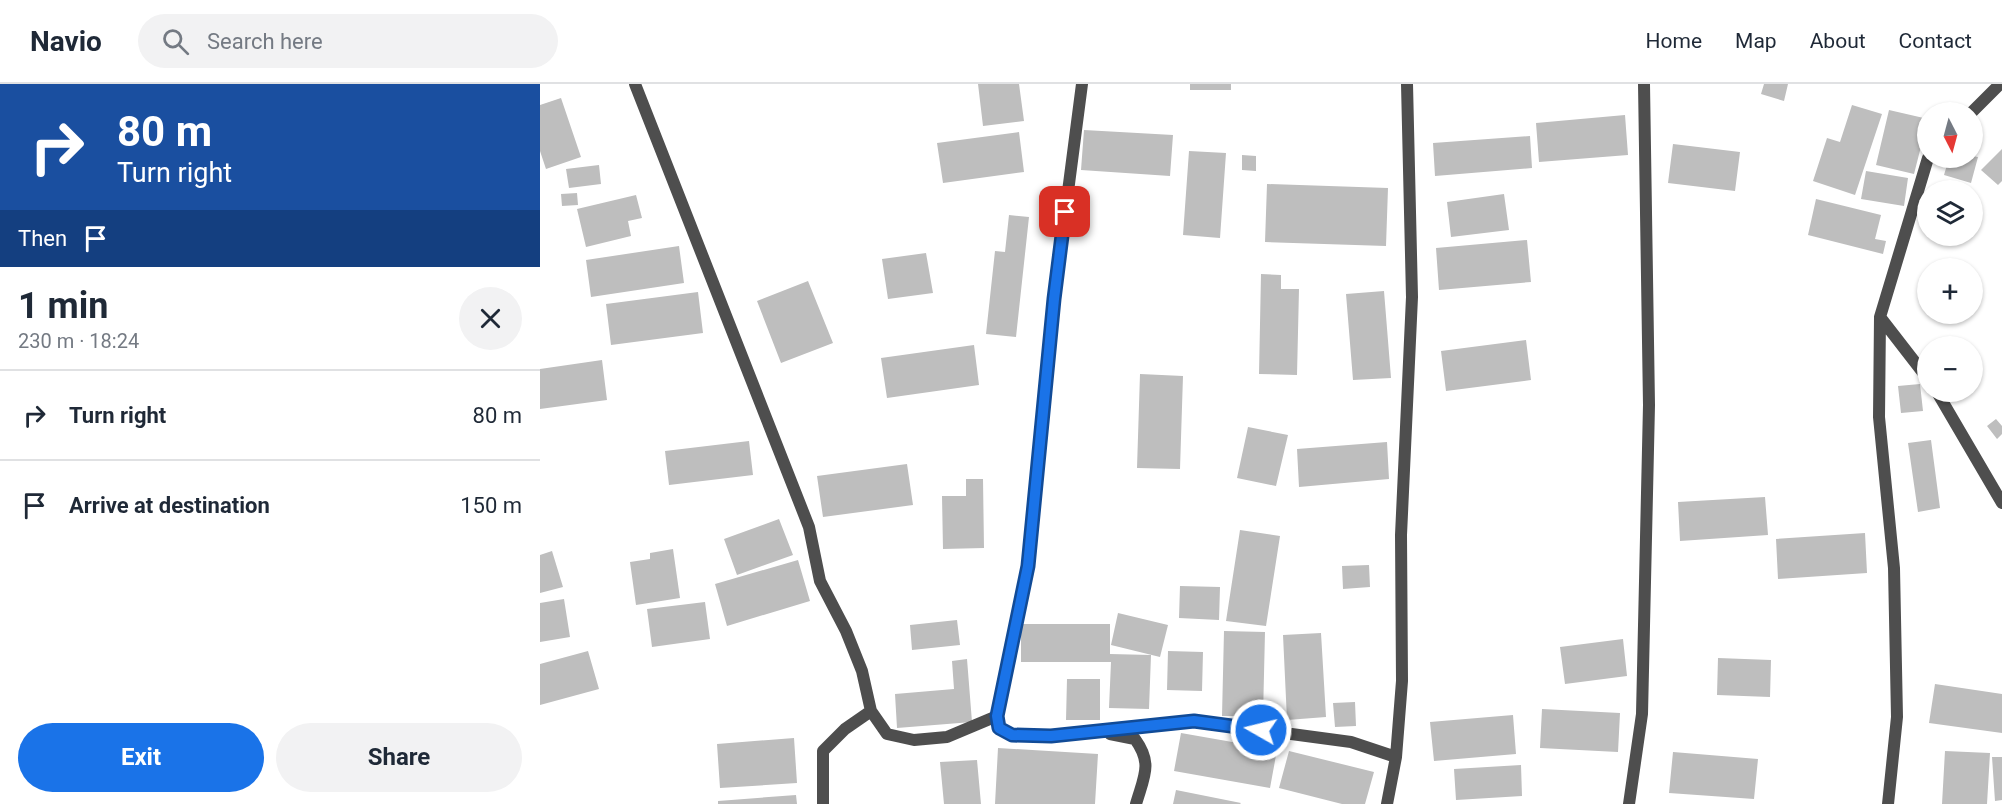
<!DOCTYPE html>
<html lang="en">
<head>
<meta charset="utf-8">
<style>
  :root { --surface:#fff; --page:#f2f2f3; --text:#1f2937; --muted:#747a83; --line:#e0e1e3; --accent:#1a73e8 }
  body { margin:0; font-family:Roboto,sans-serif; background:var(--page); color:var(--text); height:100vh; display:flex; flex-direction:column; font-size:22px; white-space:nowrap }
  * { box-sizing:border-box; margin:0 }
  p { font-size:20px; color:var(--muted) }
  .icon { flex:none; width:33px; height:33px; fill:none; stroke:currentColor; stroke-width:2; stroke-linecap:round; stroke-linejoin:round }
  .map { position:relative; flex:1; overflow:hidden }
  .details { display:flex; flex-direction:column; background:var(--surface); width:540px }
  .details>* { flex:none }
  .top-card { background:#1a4fa0; color:#fff; overflow:hidden }
  .needle { width:39px; rotate:174deg }
  .controls { position:absolute; left:1377px; top:18px; display:grid; gap:12px }
  .controls a { display:grid; place-items:center; width:66px; height:66px; border-radius:50%; background:var(--surface); box-shadow:0 2px 4px #0004; font-size:30px }
  .pin { position:absolute; display:grid; place-items:center; width:51px; height:51px; color:#fff; margin:-26px; border-radius:12px; box-shadow:0 3px 9px #0006 }
  .me { position:absolute; width:66px; margin:-33px; rotate:278deg; stroke-linejoin:round; filter:drop-shadow(0 0 4px #0008) }
  .turn { display:flex; align-items:center; gap:21px; height:126px; padding:0 18px; font-size:27px }
  .turn .icon { width:78px; height:78px; stroke-width:2.5 }
  .turn b { display:block; font-size:42px; line-height:51px }
  .then { display:flex; align-items:center; height:57px; padding:0 18px; background:#0003; gap:12px; font-size:22px }
  .round { display:grid; place-items:center; flex:none; width:63px; height:63px; border-radius:32px; background:var(--page) }
  .overview { display:flex; align-items:center; justify-content:space-between; height:102px; padding:0 18px }
  h1 { font-size:36px; font-weight:700; line-height:45px }
  .action { display:flex; gap:12px; margin-top:auto; padding:12px 18px }
  .action a { flex:1; height:69px; border-radius:36px; background:var(--accent); color:#fff; font-size:24px; font-weight:700; line-height:69px; text-align:center }
  .action a+a { background:var(--page); color:var(--text) }
  ul { padding:0; list-style:none }
  li { display:flex; align-items:center; gap:18px; height:90px; padding:0 18px; border-top:2px solid var(--line) }
  li div { flex:1 }
  li b { display:block; font-size:22px }
  li em { font-style:normal }
  header { display:flex; align-items:center; gap:36px; box-sizing:border-box; height:84px; padding:0 30px; background:var(--surface); border-bottom:2px solid var(--line) }
  header strong { font-size:28px }
  nav { display:flex; gap:33px; margin-inline-start:auto; font-size:21px }
  .search { width:420px; height:54px; background:var(--page); display:flex; align-items:center; gap:15px; box-sizing:border-box; padding:0 21px; border-radius:33px; color:var(--muted); font-size:22px }
  main { display:flex; flex:1; min-height:0 }
  .map>svg:first-child { display:block }
</style>
</head>
<body>
<header>
<strong>Navio</strong>
<div class="search"><svg class="icon" aria-label="search" viewBox="0 0 24 24"><circle cx="10" cy="10" r="6"/><path d="M15 15l6 6"/></svg>Search here</div>
<nav><a>Home</a><a>Map</a><a>About</a><a>Contact</a></nav>
</header>
<main>
<section class="details">
<div class="top-card">
<div class="turn"><svg class="icon" aria-label="right" viewBox="0 0 24 24"><path d="M7 20v-9h11M14 6l5 5-5 5"/></svg><div><b>80 m</b>Turn right</div></div>
<div class="then">Then<svg class="icon" aria-label="arrive" viewBox="0 0 24 24"><path d="M6 21V4h12l-3 4 3 4H6"/></svg></div>
</div>
<div class="overview"><div><h1>1 min</h1><p>230 m · 18:24</p></div><a class="round"><svg class="icon" aria-label="close" viewBox="0 0 24 24"><path d="M6 6l12 12M18 6L6 18"/></svg></a></div>
<ul>
<li><svg class="icon" aria-label="right" viewBox="0 0 24 24"><path d="M7 20v-9h11M14 6l5 5-5 5"/></svg><div><b>Turn right</b></div><em>80 m</em></li>
<li><svg class="icon" aria-label="arrive" viewBox="0 0 24 24"><path d="M6 21V4h12l-3 4 3 4H6"/></svg><div><b>Arrive at destination</b></div><em>150 m</em></li>
</ul>
<div class="action"><a>Exit</a><a>Share</a></div>
</section>
<div class="map">
<svg width="1462" height="720" viewBox="0 0 1462 720">
  <rect width="100%" height="100%" fill="#fff"/>
  <path fill="#bebebe" d="M438,0h41l5,37 -41,5z
    M650,0h41v6h-41z
    M1224,0h24l-4,17 -23,-7z
    M21,14l20,59 -35,12 -6,-18v-46z
    M1312,21l30,9 -27,81 -42,-14 14,-43 13,4z
    M1349,26l39,9 -14,55 -38,-9z
    M1085,31l3,40 -89,7 -3,-39z
    M544,46l89,5 -3,41 -89,-6z
    M479,48l5,40 -81,11 -6,-40z
    M990,52l2,32 -97,8 -2,-33z
    M1133,60l67,8 -5,39 -67,-8z
    M1462,65v32l-4,4 -17,-15z
    M649,67l37,2 -6,85 -37,-3z
    M702,71l14,1v15l-14,-1z
    M1432,72l6,1 -7,26 -27,-8 5,-17h23z
    M59,81l2,19 -32,4 -3,-19z
    M1326,87l42,7 -4,28 -43,-7z
    M727,100l121,4 -2,58 -121,-4z
    M37,109l1,12 -16,1 -1,-12z
    M964,110l5,36 -58,7 -4,-35z
    M96,111l6,23 -14,3 3,15 -45,11 -9,-38z
    M1276,115l65,16 -6,24 11,2 -3,13 -75,-19z
    M469,131l20,2 -13,120 -30,-3 9,-83 10,1z
    M987,156l4,42 -92,8 -3,-42z
    M139,162l5,37 -93,14 -5,-37z
    M386,169l7,40 -45,6 -6,-40z
    M721,190l20,1v14h18l-2,86 -38,-1z
    M268,197l25,62 -52,20 -24,-62z
    M844,207l7,87 -38,2 -7,-86z
    M158,208l5,41 -92,12 -5,-41z
    M986,256l5,40 -85,11 -5,-40z
    M434,261l5,40 -92,13 -6,-40z
    M62,276l5,40 -67,9v-40z
    M600,290l43,2 -3,93 -43,-1z
    M1380,300l3,27 -22,2 -3,-27z
    M1456,335l6,7v8l-5,5 -10,-13z
    M708,343l40,8 -12,51 -39,-8z
    M1391,356l9,68 -22,4 -10,-69z
    M209,357l4,34 -84,10 -4,-34z
    M847,358l2,37 -90,8 -2,-38z
    M367,380l6,41 -90,12 -6,-41z
    M426,395h17l1,69 -41,1 -1,-53h24z
    M1225,413l3,38 -88,6 -2,-39z
    M239,435l14,36 -56,20 -13,-36z
    M700,446l40,6 -14,90 -40,-5z
    M1325,449l2,40 -89,6 -2,-40z
    M133,465l7,49 -44,7 -6,-43 20,-3v-6z
    M12,467l11,36 -23,6v-38z
    M258,476l12,41 -83,25 -12,-42z
    M829,481l1,22 -27,2 -1,-23z
    M640,502l40,1 -1,33 -40,-2z
    M24,515l6,38 -30,5v-39z
    M165,518l5,37 -58,8 -5,-38z
    M578,529l50,12 -8,32 -49,-12z
    M417,536l3,25 -48,5 -2,-25z
    M481,540h89v30l41,1 -2,54 -40,-1 2,-46h-90z
    M684,547l41,1 -2,84h-41z
    M781,549l5,84 -39,3 -4,-85z
    M1083,555l4,37 -62,8 -5,-37z
    M48,567l11,38 -59,16v-41z
    M628,567l35,1 -1,39 -35,-1z
    M1178,574l53,2 -1,37 -53,-2z
    M427,575l5,63 -75,6 -2,-34 59,-5 -2,-28z
    M527,595h33v41h-34z
    M1395,600l67,10v39l-73,-10z
    M815,618l1,24 -21,1 -2,-24z
    M1002,625l78,4 -2,39 -78,-4z
    M973,631l3,39 -82,7 -4,-39z
    M641,649l96,17 -7,38 -96,-17z
    M254,654l3,45 -77,5 -3,-44z
    M458,664l100,6 -3,50h-100z
    M749,667l85,21 -9,32h-23l-63,-16z
    M1405,667l45,2 -3,51h-45z
    M1133,668l85,7 -4,40 -85,-6z
    M1452,673h10v43l-7,1z
    M437,676l4,44h-37l-4,-42z
    M981,681l1,31 -66,4 -2,-31z
    M636,706l65,13 -1,1h-67z
    M256,711l1,9h-79v-3z"/>
  <g fill="none" stroke-linecap="round" stroke-linejoin="round">
    <path stroke="#4e4e4e" stroke-width="12" d="M95,0l174,443 11,54 26,50 16,40 9,40 16,23 27,6 33,-3 50,-21
      M542,0l-28,215 -26,267 -31,150 2,12 13,7 39,1 143,-15 157,21 45,15
      M1432,28l28,-28
      M1340,233l48,62
      M1397,308l65,111
      M570,650l25,5c18,25 9,37 1,65
      M283,720v-53l22,-22 26,-18
      M847,720l9,-47 6,-76 -1,-146 11,-238 -5,-213
      M1089,720l13,-90 7,-309 -5,-321
      M1348,720l9,-87 -3,-149 -15,-151 1,-100 48,-159"/>
  </g>
  <g fill="none" stroke-linecap="round" stroke-linejoin="round">
    <g stroke="#114b97" stroke-width="15">
      <path id="route" d="M525,128l-11,87 -26,267 -31,150 2,12 13,7 39,1 143,-15 67,9"/>
    </g>
    <use href="#route" stroke="#1a73e8" stroke-width="10"/>
  </g>
</svg>
<div class="controls">
<a><svg class="needle" viewBox="-14 -14 28 28"><path d="M0-13l5 13h-10z" fill="#e53935"/><path d="M0 13l5-13h-10z" fill="#747a83"/></svg></a>
<a><svg class="icon" aria-label="layers" viewBox="0 0 24 24"><path d="M12 4l9 5-9 5-9-5zM3 14l9 5 9-5"/></svg></a>
<a>+</a>
<a>−</a>
</div>
<div class="pin" style="left:525px;top:128px;background:#d93025"><svg class="icon" aria-label="arrive" viewBox="0 0 24 24"><path d="M6 21V4h12l-3 4 3 4H6"/></svg></div>
<svg class="me" style="left:721px;top:646px" viewBox="-20 -20 40 40"><circle r="17" fill="#1a73e8" stroke="#fff" stroke-width="3"/><path d="M0-11L8 9 0 5-8 9z" fill="#fff"/></svg>
</div>
</main>
</body>
</html>
